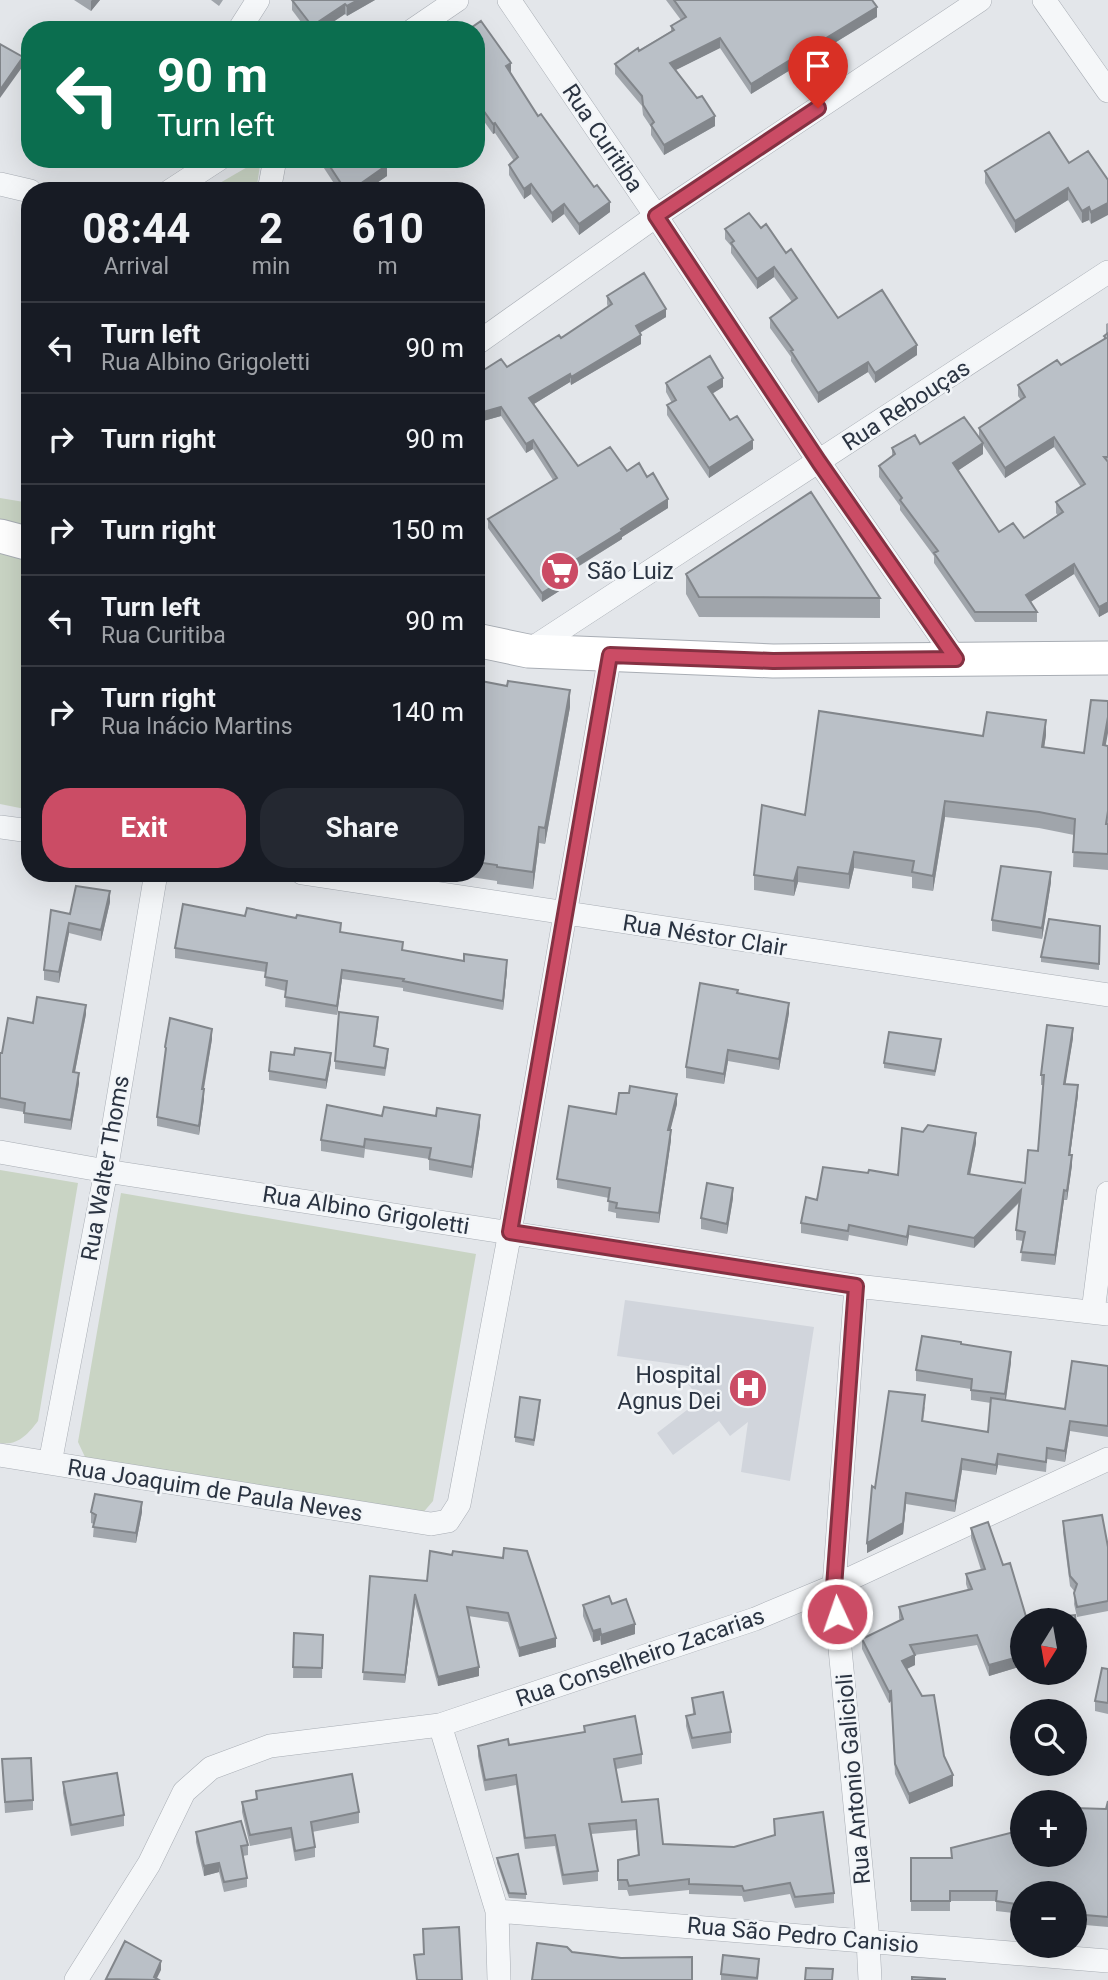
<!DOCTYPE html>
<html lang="en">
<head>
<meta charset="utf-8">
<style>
  :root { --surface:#171b24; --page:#242831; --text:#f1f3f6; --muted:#9ea1a6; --line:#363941; --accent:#cb4c65 }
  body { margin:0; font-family:Roboto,sans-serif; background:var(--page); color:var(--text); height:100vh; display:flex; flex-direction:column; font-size:26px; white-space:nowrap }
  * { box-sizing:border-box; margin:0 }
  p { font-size:23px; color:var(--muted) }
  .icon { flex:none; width:38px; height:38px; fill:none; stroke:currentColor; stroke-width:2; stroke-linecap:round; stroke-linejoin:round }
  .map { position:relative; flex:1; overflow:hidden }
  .drawer { position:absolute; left:21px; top:182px; width:464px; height:700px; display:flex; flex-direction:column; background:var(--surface); border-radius:28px; box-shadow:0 7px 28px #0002 }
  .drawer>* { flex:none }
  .top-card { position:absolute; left:21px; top:21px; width:464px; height:147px; border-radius:28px; box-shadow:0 7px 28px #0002; background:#0b6e4f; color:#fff; overflow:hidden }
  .needle { width:46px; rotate:191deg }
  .fabs { position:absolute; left:1010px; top:1608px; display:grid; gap:14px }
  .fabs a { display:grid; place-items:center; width:77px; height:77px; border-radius:50%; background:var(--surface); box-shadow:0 7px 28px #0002; font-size:35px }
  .pin { position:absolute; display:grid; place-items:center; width:60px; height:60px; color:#fff; margin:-72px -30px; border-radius:50% 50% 50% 0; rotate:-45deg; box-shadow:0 0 7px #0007 }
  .pin .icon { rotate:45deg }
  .me { position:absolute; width:77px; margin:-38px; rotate:357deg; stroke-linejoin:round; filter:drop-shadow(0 0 5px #0008) }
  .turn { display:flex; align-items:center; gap:24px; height:147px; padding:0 21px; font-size:32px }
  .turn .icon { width:91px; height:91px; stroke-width:2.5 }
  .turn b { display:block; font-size:49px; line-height:60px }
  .eta { display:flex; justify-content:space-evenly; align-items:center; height:119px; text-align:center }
  .eta b { font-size:42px; font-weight:700; line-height:49px }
  .primary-button { display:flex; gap:14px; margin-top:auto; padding:14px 21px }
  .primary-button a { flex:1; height:80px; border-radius:28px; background:var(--accent); color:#fff; font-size:28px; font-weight:700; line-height:80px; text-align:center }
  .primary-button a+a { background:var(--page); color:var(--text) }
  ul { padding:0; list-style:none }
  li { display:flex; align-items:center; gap:21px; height:91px; padding:0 21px; border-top:2px solid var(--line) }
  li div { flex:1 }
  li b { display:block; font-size:26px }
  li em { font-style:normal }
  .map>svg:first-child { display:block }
</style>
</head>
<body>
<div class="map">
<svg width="1108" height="1980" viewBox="0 0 1108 1980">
  <rect width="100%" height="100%" fill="#e3e6ea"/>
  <path fill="#d1d5dc" d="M625,1300l189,27 -24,154 -49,-9 7,-50 -18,14 -11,-15 -46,34 -16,-22 43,-33 -17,-23 12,-10 -78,-11z"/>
  <path fill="#c9d4c4" d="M261,159l-5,32h-50z
    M0,498l30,5v54l-5,26 5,1v226l-30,-6z
    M0,1170l78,13 -40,238c-10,13 -20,25 -38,22z
    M121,1193l355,61 -43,247 -12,14 -321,-48 -15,-10 -7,-15z"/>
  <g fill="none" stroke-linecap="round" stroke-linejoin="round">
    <g stroke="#a8adb4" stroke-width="24">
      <path id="street" d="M509,0l147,216 163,246 137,197
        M1044,0l64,91
        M239,30l19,-30
        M413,30l44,-30
        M0,184l30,7
        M170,191l49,-32
        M269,191l6,-32
        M476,344l180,-128 324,-216
        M528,651l580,-379
        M0,827l30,4
        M302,873l806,122
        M0,1152l106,19 750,115 252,28
        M856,1286l-22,300 34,354 2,40
        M1093,1312l15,-119
        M0,1455l431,69 17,-3 11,-17 51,-272 100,-577
        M50,1463l56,-292 50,-298
        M440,1725l57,186 2,69
        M497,1911l611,50
        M76,1980l73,-116 35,-72 27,-24 59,-22 170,-21 315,-106 79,-33 274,-127"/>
    </g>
    <g stroke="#a8adb4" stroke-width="35">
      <path id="secondary" d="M0,536l30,8
        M476,640l52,11 245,10 335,-3"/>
    </g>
    <use href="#street" stroke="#f5f7f9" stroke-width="23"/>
    <use href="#secondary" stroke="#fff" stroke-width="33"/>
  </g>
  <path fill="#a0a5ab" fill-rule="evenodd" d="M74,0h26l-9,11z
    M211,0h12l-4,6z
    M292,0h83l-28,16 -2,-2 -24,16h-14l-15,-20z
    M666,0h206l5,17 -126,77 -31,-46 -45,22 40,56 -51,29 -13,-20v-8l-8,-12 -1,-9 -27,-32v-10l56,-33v-5l10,-6z
    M476,30l35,43 27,43 72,96 -31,23 -15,-21 -12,9 -21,-29 -7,5 -15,-24v-10l5,-4 -19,-28 -2,1 -17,-24z
    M318,159h64l5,17 -22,15h-26z
    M1069,163l39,17 -17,44 -2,-4 -7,3 -14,-23 -53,33 -30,-50v-12z
    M761,228l25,25 52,65 79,37 -42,28 -7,-11 -50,31 -27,-42v-4l-21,-29v-10l22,-16 -18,-25 -17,12 -26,-36v-7l-6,-7v-10z
    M607,296l59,21 -26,16 1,11 -70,41 -1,-3 -36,22 44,62 49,5 20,6 21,31 -46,29v2l-49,31 2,11 -33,21 -54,-74v-9l65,-39 -20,-31 -7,4 -25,-37 -25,7 31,-56 54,-29 47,-31 -1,-3z
    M1108,323v289l-9,5 -25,-43 -44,28 7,10v10h-62l-41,-59v-7l-34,-46v-4l-21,-29v-11l13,-9v-9l28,-4 59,-6v-10l42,-28 -3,-4v-11l43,-20 43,-26v-3l2,-1v-11zM983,445l22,33 49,-31 27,40 -25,15v11l2,3 -34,22 -25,-6 -42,-61 26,-17z
    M666,383l57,4 -11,7 18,26 23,29 -44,29 -42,-63v-10l5,-2 -6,-11z
    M686,574l194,24v20l-181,-1 -13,-23z
    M476,680l94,27 -25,137 -6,-1 -6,46 -36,-5v-3l-53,-8h32z
    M1046,735l-2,12 40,6 22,-8 2,1v124l-35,-3 1,-32 -35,-7 -94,-11 -12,74 -21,-3v-11l-58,-9 -5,21 -51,-7 -4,14 -40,-6v-15l51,-60 178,-79z
    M1051,882l-9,57 -50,-8v-11z
    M110,902l-9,39 -32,-8 -10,50 -15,-3v-10l26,-56z
    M245,916l96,16 62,18 104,20 -4,40 -100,-19v-3l-61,-9 -5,36 -52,-8 1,-16 -21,-5 1,-14 -91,-14v-10z
    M1100,926l-1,44 -58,-8v-5z
    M738,993l51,20 -10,57 -51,-9 -4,23 -38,-6v-11z
    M86,1014l-11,58 4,11 -8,47 -47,-7v-11l-24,-4v-55h2l31,-30z
    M378,1025l-3,21 13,11 -3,19 -50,-7v-8z
    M1073,1038l-8,46 13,11 -8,60 2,10 -5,35h-3l-9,65 -34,-4 2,-20 -7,-1v-10l4,-28 -46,46 -65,-13 -2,11 -58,-11 -1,6 -47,-8v-10l16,-23 51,-27 30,2 78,-32 -6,32 55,8 13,-32 5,-66h-2v-10z
    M212,1039l-8,50v10l-5,36 -42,-9v-9l8,-60v-10z
    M941,1044l-6,32 -51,-8v-5z
    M294,1055l37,7 -5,27 -57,-9v-9z
    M677,1104l-7,26 1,10 -12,83 -43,-5v-5l-8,-2 1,-13 -52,-10v-9l59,-65z
    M382,1116l98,9 -8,53 -43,-8v-11l-64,-10 -1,9 -43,-7v-11z
    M733,1198l-6,36 -26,-5v-11z
    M961,1344l50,18 -5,38 59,9 43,-43v71l-38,-6 -5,31 -18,-3 -1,13 -48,-7 -2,10 -34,-5 -7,42 -49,-8 -3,30 -36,19 8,-65 50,-82 -2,15 65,11 3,-29 -20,-3v-11l-55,-8v-11z
    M540,1406l-6,40 -19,-4v-5z
    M91,1512h51l-6,31 -43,-6 1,-13 -3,-1z
    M1063,1521l45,26v64l-31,6 -3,-13 1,-12 -5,-6 -7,-54z
    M988,1522l15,43 7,-2 17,57 48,-5 3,45h-4v-40h-52v46l-33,10 -12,-31 -62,10v10l-8,4 15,27 12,-1 10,61 9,19v11l-44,18 -14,-30 -4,-73 -2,2 -27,-54v-10l38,-18 -1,-3v-11l69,-17 -2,-6v-10l15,-4 -10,-32v-10z
    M430,1551l126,96 -37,10 -11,-35 -40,-6 11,60 -41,10 -23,-83 -10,80 -42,-3 7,-104 57,5z
    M612,1604l23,30 -34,11 -1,-5 -7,2 -10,-26v-11z
    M294,1633l29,2 -1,43h-29z
    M1108,1669v45l-13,-3v-10z
    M692,1698l39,34v11l-39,6 -6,-23v-10l7,-2z
    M584,1726l58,28v10l-26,5 6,33 41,42 171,49v10l-39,5 -5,-14 -46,8 -2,-6 -53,-2v-4l-60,6 -2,-6h-9v-30l20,-5 -2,-25 -45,4 7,37v10l-35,4 -8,-39 -30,3 -9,-64 -31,6 -7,-35v-10l31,-1 75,-12z
    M2,1759l31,41v10l-28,3z
    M63,1782l61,33v11l-53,10 -8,-43z
    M256,1791l103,21v11l-47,9 3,15v10l-20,4 -4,-23 -41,8 -8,-34v-10l14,-3z
    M1108,1801v126l-34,-3v-30h-52v20l-26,-3v-10h-46v10h-39v-53h40v-10l155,-39z
    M196,1832l52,13v10l-5,1 4,22v9l-23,5 -5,-20 -15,4 -8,-34z
    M497,1858l29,36v5l-17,-1 -12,-35z
    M759,1969l-1,11h-37v-6z"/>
  <path fill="#82868b" d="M92,0h8l-9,11v-10z
    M358,0h17l-28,16v-10z
    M345,4v10l-24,16h-9v-4z
    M877,7v10l-126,77v-10z
    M720,38v10l-50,25v-10z
    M23,57v9l-23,32v-8z
    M511,63v10l-5,-7z
    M715,116v10l-51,29v-10z
    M495,123v10l-2,1v-10z
    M387,165v11l-22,15h-15z
    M531,184v10l-7,5v-10z
    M1068,188v12l-53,33v-12z
    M610,202v10l-31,23v-11z
    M1108,203v12l-17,9v-12z
    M564,204v10l-12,9v-10z
    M1089,207v13l-7,3v-12z
    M774,267v10l-17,12v-10z
    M666,309v8l-30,18v-9z
    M641,335v9l-70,41v-8z
    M917,345v10l-42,28v-10z
    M868,362v10l-50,31v-10z
    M570,374v8l-41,25v-9z
    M723,378v9l-15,9v-9z
    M501,407v9l-25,7v-9z
    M1054,437v10l-49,31v-10z
    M533,440v9l-7,4v-9z
    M753,440v9l-44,29v-10z
    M983,443v11l-30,20v-11z
    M668,499v9l-46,29v2l-53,33v-8z
    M1074,564v10l-48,31v-10z
    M575,572v9l-33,21v-9z
    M1108,602v10l-9,5v-10z
    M570,690v17l-25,137v-16z
    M1108,717v16l-5,27v-15z
    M1046,720v15l-4,27v-15z
    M945,801v16l-12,74v-15z
    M539,827v16l-6,46v-17z
    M854,852v16l-5,21v-15z
    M798,867v15l-4,14v-15z
    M1051,872v10l-9,57v-11z
    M110,891v11l-9,39v-11z
    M69,923v10l-10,50v-11z
    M507,960v10l-4,40v-9z
    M342,970v9l-5,36v-9z
    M789,1003v10l-10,57v-11z
    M86,1005v9l-13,68v-10z
    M1073,1028v10l-9,56v-10z
    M212,1029v10l-10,59v-9z
    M728,1050v11l-4,23v-10z
    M331,1053v9l-5,27v-9z
    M79,1073v10l-8,47v-10z
    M1078,1085v10l-9,69v-9z
    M204,1089v10l-5,36v-9z
    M677,1094v10l-9,36v-10z
    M480,1115v10l-8,53v-11z
    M671,1130v10l-12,83v-10z
    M976,1133v10l-8,41v-10z
    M1072,1155v10l-5,35v-9z
    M733,1188v10l-6,36v-10z
    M1021,1190v10l-47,48v-10z
    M1064,1190v10l-9,65v-10z
    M909,1226v9l-2,11v-9z
    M1011,1352v10l-6,43v-11z
    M1070,1421v10l-5,31v-11z
    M998,1454v11l-2,10v-10z
    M962,1459v11l-7,42v-11z
    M906,1493v11l-3,30 -36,19v-10z
    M142,1502v10l-6,31v-10z
    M415,1594v9l-10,80v-8z
    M635,1624v10l-34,11v-10z
    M600,1629v11l-7,2v-11z
    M556,1638v9l-37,10v-9z
    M915,1655v10l-13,6v-10z
    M1022,1656v10l-33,10v-11z
    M479,1667v9l-41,10v-9z
    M891,1691v10l-2,2v-11z
    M953,1775v11l-44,18v-10z
    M219,1863v9l-15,4v-10z
    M161,1961v9l-5,10 -2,-3z"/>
  <path fill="#bac0c7" stroke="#82868b" stroke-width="2" d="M292,0h66l-11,6 -2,-2 -33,22z
    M674,0h198l5,7 -126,77 -31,-46 -50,25 27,35 5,-2 13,20 -51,29 -13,-20 3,-3 -11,-17 -1,-9 -27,-32 23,-16 1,3 35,-21 -3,-4 15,-9z
    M481,21l30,42 -5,3 32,50 3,-2 53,73 3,-2 13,17 -31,22 -15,-20 -12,9 -21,-29 -7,5 -15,-24 9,-8 -23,-34 -2,1 -17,-24v-70h-8z
    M0,44l23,13 -23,33z
    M1049,132l20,31 19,-12 20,29v23l-17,9 -2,-5 -7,4 -14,-23 -53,33 -30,-50z
    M325,159h57l5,6 -37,26h-4z
    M749,213l12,15 5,-4 20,29 5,-4 47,69 44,-28 35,55 -42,28 -7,-11 -50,31 -27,-42 2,-1 -23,-32 27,-20 -23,-31 -17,12 -26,-36 3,-2 -9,-12z
    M644,273l22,36 -30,17 5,9 -70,42 -1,-3 -41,24 49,68 32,-19 17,24 12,-8 8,14 6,-4 15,26 -47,30 1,2 -53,33 6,8 -33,21 -54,-74 69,-41 -24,-38 -7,4 -25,-37 -25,7v-39l25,-16 6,8 52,-32 2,3 51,-34 -5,-8z
    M1108,333v124h-4l4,5v140l-9,5 -25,-43 -48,31 11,17h-62l-41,-59 4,-2 -38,-51 2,-2 -23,-32 16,-12 -3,-6 23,-13 5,9 44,-27 19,26 -30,20 46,69 14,-9 11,15 39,-26 -7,-10 29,-18 -31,-47 -49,31 -26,-40 46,-31 -7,-12 39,-25 4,5 45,-27 -2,-2z
    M710,356l13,22 -15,9 22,33 7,-4 16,24 -44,28 -42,-63 9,-5 -10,-17z
    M811,492l69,106 -181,-1 -13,-23z
    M476,680l31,6 1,-5 62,9 -25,138 -6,-1 -6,45 -36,-5v-2l-21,-3z
    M1091,700l17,1v16l-5,28 5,1v65l-2,13h2v30l-35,-2 2,-33 -36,-7 -94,-11 -12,75 -21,-4 2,-11 -60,-9 -5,22 -51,-7 -4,14 -40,-6 8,-70 43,10 14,-104 164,25 4,-24 59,8 -4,27 42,6z
    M1001,866l50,6 -9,56 -50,-8z
    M76,886l34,5 -9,39 -32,-7 -10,49 -15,-2 7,-60 19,4z
    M183,904l62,12 2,-8 49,10 1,-3 44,8 -1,9 63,10 -1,8 62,11v-7l43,6 -4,41 -100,-20 1,-2 -62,-9 -5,36 -52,-9 2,-16 -22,-4 2,-14 -92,-15z
    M1049,919l51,7 -1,38 -58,-7z
    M700,983l38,7 -1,3 52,10 -10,56 -51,-9 -4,24 -38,-7z
    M37,997l49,8 -13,67 6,1 -8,47 -47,-7 1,-10 -25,-5v-45h2l6,-35 25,5z
    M339,1012l39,5 -4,29 14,3 -3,19 -50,-7z
    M170,1018l42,11 -10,60h2l-5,37 -42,-9 9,-69 -1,-1z
    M1047,1025l26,3 -9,56 14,1 -9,70h3l-5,36 -3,-1 -9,65 -34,-3 4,-20 -9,-2 5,-40 -47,48 -65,-12 -2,11 -58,-12 -1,6 -47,-8 5,-26 11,3 6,-33 45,6 1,-3 29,5 4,-47 21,4 5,-7 48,8 -8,41 57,9 3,-33 10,1 6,-76h-3z
    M889,1032l52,7 -6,32 -51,-8z
    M295,1048l36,5 -5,27 -57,-9 2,-19 23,3z
    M630,1086l47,8 -9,36h3l-12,83 -43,-5 1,-5 -9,-2 2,-13 -53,-9 12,-73 47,8 3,-21h10z
    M327,1105l55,11 2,-9 52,9 1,-8 43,7 -8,52 -43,-8 2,-11 -66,-9 -1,8 -43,-7z
    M707,1183l26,5 -6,36 -26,-6z
    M922,1336l39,6v2l50,8 -6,42 -34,-4 1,-11 -56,-9z
    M1072,1361l36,5v60l-38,-5 -5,30 -18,-3 -1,14 -48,-8 -2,11 -34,-6 -7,42 -49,-8 -3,30 -36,20 5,-57 3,2 14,-97 36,4 -3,26 66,11 3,-34 74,11z
    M520,1397l20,3 -6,40 -19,-3z
    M95,1494l47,8 -6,31 -43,-6 3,-12 -5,-3z
    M1102,1515l6,32v54l-31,6 -3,-14 3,-9 -7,-8 -7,-55z
    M988,1522l15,43 7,-2 17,57 48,-5 3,35h-4v-30h-52v36l-33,9 -12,-30 -67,10 5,10 -13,6 20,35 12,-1 10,61 9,19 -44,19 -14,-30 -4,-73 -2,1 -27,-53 41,-20 -4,-12 73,-18 -6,-15 19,-5 -14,-41z
    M504,1548l23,3 29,87 -37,10 -11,-35 -41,-6 12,60 -41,10 -23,-83 -10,81 -42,-3 7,-96 57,5 3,-30 22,4 1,-4 50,7z
    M609,1596l3,8 14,-5 9,25 -34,11 -1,-6 -7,2 -10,-26z
    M294,1633l29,2 -1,33 -29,-1z
    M1102,1668l6,1v34l-13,-2z
    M723,1692l8,40 -39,6 -6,-22 9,-2 -3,-16z
    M635,1716l7,38 -28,5 8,43 36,-3 5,45 71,3 41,-12 -1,-16 49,-7 11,81 -39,4 -5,-14 -46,8 -2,-5 -53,-2v-5l-60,7 -2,-6h-9v-20l21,-5 -3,-35 -47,4 9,47 -35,4 -8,-40 -30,3 -9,-63 -31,5 -7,-34 30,-7 1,6 76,-13 -1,-6z
    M31,1758l2,42 -28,2 -3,-43z
    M117,1773l7,42 -53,10 -8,-43z
    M352,1774l7,38 -48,10 4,25 -20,4 -4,-23 -41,7 -8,-33 15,-3 -1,-8z
    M1108,1801v116l-34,-3v-20h-52v11l-26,-4 1,-10h-47v10h-39v-43h41l-1,-10 71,-18v25h52v-47l32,1z
    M241,1821l7,24 -7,1 6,32 -23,4 -5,-19 -15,3 -8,-34z
    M518,1854l8,40 -17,-1 -12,-35z
    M459,1927l3,53h-45l-3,-25 10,-1 -1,-25z
    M125,1941l36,20 -7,16 5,3 -53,-1z
    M537,1943l30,4 5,5 49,6 71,-1v23h-160z
    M723,1955l36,4 -2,19 -36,-4z
    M806,1968l27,1 -1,11h-27z
    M912,1977l33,2v1h-33z"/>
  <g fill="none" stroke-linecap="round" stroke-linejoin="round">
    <g stroke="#843142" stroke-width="18">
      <path id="route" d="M818,108l-162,108 163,246 137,197 -183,2 -163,-6 -100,577 346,54 -22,301 3,27"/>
    </g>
    <use href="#route" stroke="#cb4c65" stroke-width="12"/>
  </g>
  <defs>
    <g id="supermarket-disc" transform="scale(2.0125)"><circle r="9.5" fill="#cb4c65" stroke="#f2f5f8"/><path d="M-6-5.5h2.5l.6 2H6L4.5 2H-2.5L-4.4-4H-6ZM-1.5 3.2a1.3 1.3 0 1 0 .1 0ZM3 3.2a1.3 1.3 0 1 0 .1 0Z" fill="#fff"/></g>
    <g id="hospital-disc" transform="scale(2.0125)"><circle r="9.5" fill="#cb4c65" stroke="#f2f5f8"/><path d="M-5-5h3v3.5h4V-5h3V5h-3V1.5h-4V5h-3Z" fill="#fff"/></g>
  </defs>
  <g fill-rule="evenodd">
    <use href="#supermarket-disc" x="560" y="571"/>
    <use href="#hospital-disc" x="748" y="1388"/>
  </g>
  <g text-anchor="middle" stroke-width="5" stroke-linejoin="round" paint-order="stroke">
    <g font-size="23" fill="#2b3442" stroke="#f2f5f8">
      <text transform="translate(603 138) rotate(56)" y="8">Rua Curitiba</text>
      <text transform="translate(906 405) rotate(-33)" y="8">Rua Rebouças</text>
      <text transform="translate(705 935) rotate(9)" y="8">Rua Néstor Clair</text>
      <text transform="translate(105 1168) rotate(-80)" y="8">Rua Walter Thoms</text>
      <text transform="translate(366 1210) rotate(9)" y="8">Rua Albino Grigoletti</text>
      <text transform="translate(215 1490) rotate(9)" y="8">Rua Joaquim de Paula Neves</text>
      <text transform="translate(640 1657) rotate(-19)" y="8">Rua Conselheiro Zacarias</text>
      <text transform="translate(853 1779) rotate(-95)" y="8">Rua Antonio Galicioli</text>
      <text transform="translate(803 1935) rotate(5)" y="8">Rua São Pedro Canisio</text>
    </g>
    <g font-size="23" fill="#2b3442" stroke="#f2f5f8" text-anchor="start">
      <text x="587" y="579">São Luiz</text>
      <text x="721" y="1383" text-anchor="end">Hospital<tspan x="721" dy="26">Agnus Dei</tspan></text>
    </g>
  </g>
</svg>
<div class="fabs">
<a><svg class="needle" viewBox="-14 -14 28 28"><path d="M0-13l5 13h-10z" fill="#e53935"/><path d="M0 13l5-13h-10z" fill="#9ea1a6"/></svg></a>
<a><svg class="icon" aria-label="search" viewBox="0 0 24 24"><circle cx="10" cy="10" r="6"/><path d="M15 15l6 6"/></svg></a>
<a>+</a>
<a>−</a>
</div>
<div class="pin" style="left:818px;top:108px;background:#d93025"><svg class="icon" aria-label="arrive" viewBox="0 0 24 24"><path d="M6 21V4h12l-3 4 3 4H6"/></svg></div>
<svg class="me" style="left:837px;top:1614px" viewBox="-20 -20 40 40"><circle r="17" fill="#cb4c65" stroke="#fff" stroke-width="3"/><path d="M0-11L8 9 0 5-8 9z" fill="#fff"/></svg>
<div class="top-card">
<div class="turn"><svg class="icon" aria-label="left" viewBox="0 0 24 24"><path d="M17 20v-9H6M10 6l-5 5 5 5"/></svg><div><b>90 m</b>Turn left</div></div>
</div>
<section class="drawer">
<div class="eta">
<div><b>08:44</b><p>Arrival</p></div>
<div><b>2</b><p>min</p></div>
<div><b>610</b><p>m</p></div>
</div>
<ul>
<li><svg class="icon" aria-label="left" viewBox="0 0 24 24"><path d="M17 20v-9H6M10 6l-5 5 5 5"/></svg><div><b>Turn left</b><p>Rua Albino Grigoletti</p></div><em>90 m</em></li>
<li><svg class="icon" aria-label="right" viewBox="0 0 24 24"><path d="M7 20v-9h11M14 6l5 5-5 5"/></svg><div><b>Turn right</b></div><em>90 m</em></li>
<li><svg class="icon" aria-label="right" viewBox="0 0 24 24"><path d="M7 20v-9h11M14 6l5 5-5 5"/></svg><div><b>Turn right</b></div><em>150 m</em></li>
<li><svg class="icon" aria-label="left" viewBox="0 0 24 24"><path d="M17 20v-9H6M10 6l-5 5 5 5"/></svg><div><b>Turn left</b><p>Rua Curitiba</p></div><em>90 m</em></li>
<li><svg class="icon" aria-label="right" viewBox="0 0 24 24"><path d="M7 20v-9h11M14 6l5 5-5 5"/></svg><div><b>Turn right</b><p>Rua Inácio Martins</p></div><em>140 m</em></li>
</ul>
<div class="primary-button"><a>Exit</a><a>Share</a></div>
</section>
</div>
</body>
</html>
